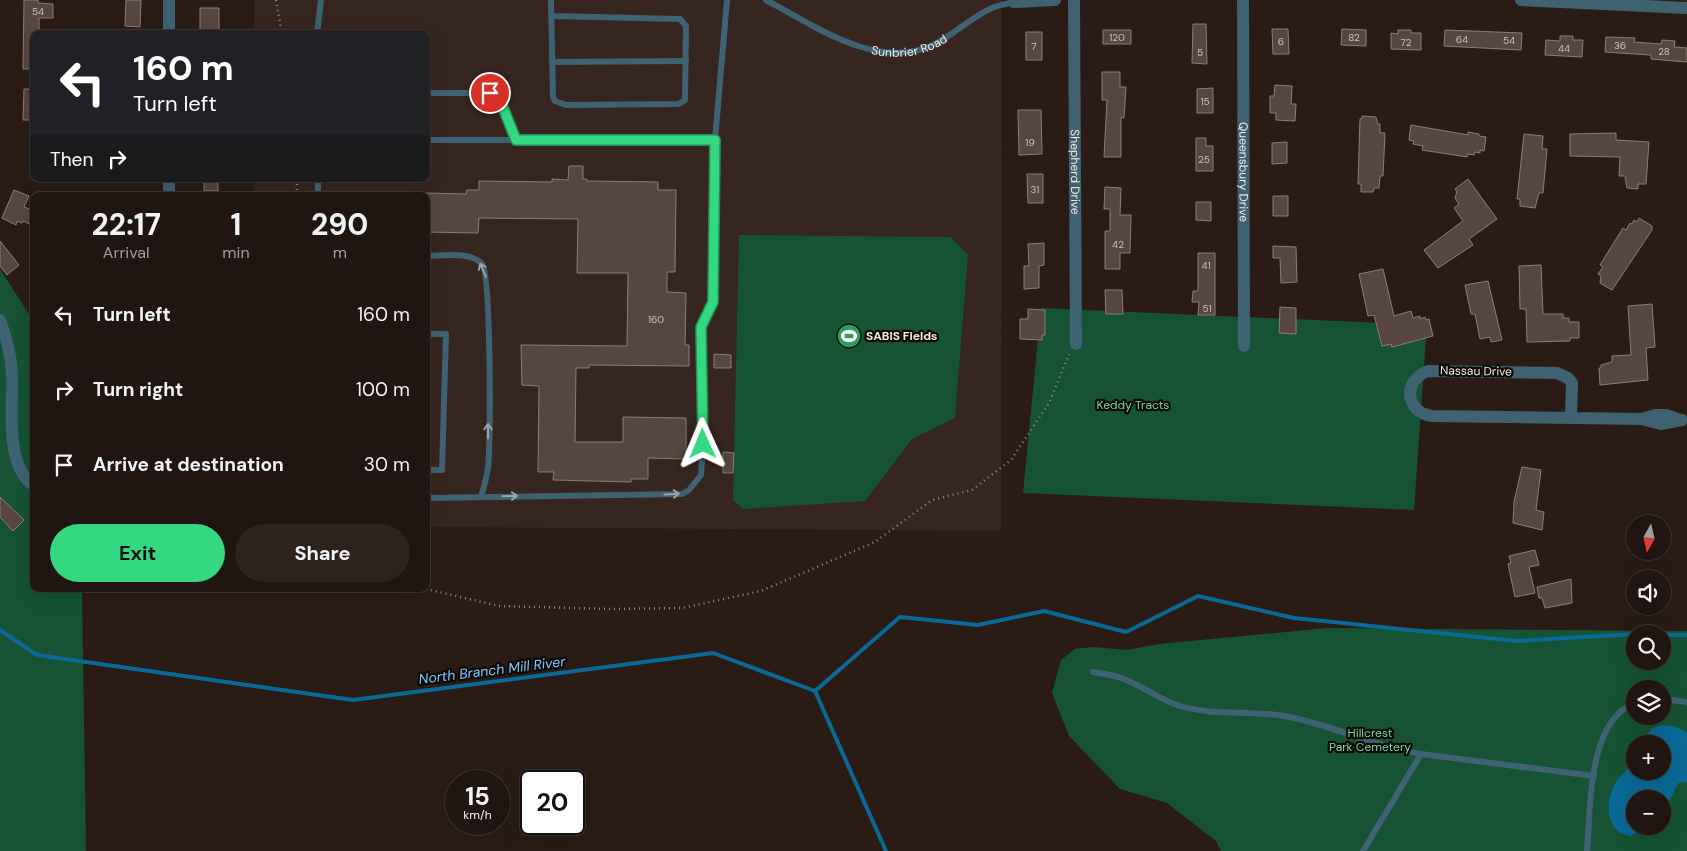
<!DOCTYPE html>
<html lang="en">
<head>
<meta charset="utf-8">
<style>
  :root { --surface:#201510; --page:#2d221e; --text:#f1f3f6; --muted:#a29f9f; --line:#3d3430; --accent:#34d881 }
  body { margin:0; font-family:"DM Sans",sans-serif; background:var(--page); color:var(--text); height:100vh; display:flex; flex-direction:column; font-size:19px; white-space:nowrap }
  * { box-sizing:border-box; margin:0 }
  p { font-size:16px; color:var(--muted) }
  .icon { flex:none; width:28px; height:28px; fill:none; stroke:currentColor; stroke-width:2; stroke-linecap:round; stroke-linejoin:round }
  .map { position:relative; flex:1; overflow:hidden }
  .side { position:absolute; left:30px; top:192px; width:400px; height:400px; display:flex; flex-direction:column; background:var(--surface); border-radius:10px; box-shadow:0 5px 20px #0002,0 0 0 1px var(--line) }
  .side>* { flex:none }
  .hud { position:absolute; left:30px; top:30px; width:400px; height:152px; border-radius:10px; box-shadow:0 5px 20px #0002,0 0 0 1px var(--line); background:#202124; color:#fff; overflow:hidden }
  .needle { width:32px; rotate:188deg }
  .fabs { position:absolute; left:1626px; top:515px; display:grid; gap:10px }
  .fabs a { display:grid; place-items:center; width:45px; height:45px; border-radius:50%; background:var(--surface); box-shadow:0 5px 20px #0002,0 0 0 1px var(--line); font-size:25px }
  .speed { position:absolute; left:445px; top:770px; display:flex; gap:10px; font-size:25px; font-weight:700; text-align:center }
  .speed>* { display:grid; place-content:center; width:65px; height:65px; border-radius:50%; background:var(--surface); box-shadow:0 5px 20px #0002,0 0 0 1px var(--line); line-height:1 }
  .speed small { font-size:12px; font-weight:400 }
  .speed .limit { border:2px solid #111; border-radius:8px; background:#fff; color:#111 }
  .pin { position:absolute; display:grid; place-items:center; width:42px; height:42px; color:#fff; margin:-21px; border:2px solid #fff; border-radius:50%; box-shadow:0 1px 5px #0007 }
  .me { position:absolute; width:55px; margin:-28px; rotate:359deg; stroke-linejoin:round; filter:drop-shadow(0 0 4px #0008) }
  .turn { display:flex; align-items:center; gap:18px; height:105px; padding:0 20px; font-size:22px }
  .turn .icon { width:65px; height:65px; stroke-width:2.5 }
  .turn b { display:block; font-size:35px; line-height:42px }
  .then { display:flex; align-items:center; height:48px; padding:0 20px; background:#0003; gap:10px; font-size:19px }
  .eta { display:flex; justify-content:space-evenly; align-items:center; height:85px; text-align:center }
  .eta b { font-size:30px; font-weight:700; line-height:35px }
  .action { display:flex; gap:10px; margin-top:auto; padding:10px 20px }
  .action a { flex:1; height:58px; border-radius:30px; background:var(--accent); color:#111; font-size:20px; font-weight:700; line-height:58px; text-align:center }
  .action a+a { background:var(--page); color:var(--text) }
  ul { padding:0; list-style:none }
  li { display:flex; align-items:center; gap:15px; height:75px; padding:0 20px }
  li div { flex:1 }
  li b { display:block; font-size:19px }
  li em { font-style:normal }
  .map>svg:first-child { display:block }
</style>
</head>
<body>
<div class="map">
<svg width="1687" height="851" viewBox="0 0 1687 851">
  <rect width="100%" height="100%" fill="#2a1c15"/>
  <path fill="#37251f" d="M254,0h748l-1,531 -575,-4v-331h-172v-17h172v-145h-172z"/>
  <path fill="#155334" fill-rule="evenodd" d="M739,235l212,2 17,18 -13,163 -43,21 -47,62 -122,8 -10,-9z
    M0,269l34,53v267h48l4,262h-86z
    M1041,308l386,17 -13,185 -391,-17z
    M1327,628l360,3v220h-466l-5,-10 -49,-38 -47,-14 -51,-53 -17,-43 9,-33 14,-11 18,-2 35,3 31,-6zM1635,634h27v27h-27zM1635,689h27v27h-27zM1635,744h27v27h-27zM1635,799h27v27h-27z"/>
  <path fill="#0a6996" d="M1663,725l14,2 10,6v49l-9,1 -15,32 -1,-16h-27v27h12l-16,10c-25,-3 -27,-33 -16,-52 5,-10 14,-15 20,-23v10h27v-27h-21l11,-16z"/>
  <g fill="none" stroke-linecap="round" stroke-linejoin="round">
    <path stroke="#0a6996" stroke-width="4" d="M0,630l37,25 316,45 360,-47 102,38 71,160
      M1662,635h25
      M815,691l85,-74 78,8 66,-14 82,21 72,-36 96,22 222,23 119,-7"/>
  </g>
  <path fill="#57463f" stroke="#8f7d75" d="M24,0h14v3l15,1v14h-14v16h-5v35h-11z
    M126,0h15l-1,27 -15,-1z
    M200,8h19v26h-19z
    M1193,24h13l1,40 -15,-1z
    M1272,29h16l1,25h-16z
    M1342,29l24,1v16l-25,-1z
    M1103,30h28v14h-28z
    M1398,30h13v3h10v17l-30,-1v-16l7,1z
    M1445,30l77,3 -1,17 -77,-4z
    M1026,32h16v28h-16z
    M1560,36h13v4h10l-1,17 -37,-2 1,-15 14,1z
    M1606,37l29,1 -1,4 27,2 1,-4 13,1 -1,6 13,1v14l-36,-3v-4l-46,-3z
    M1102,72h18v15h6l-2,31 -3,-1v40h-17l3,-57h-5z
    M1275,85l17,1 -1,18h5l-1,17 -19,-1v-7h-6v-17h4z
    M1213,88v25h-16v-24z
    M24,89h10v31h-11z
    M1018,110h23l1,44 -23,1z
    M1362,116l14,1 2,7h2v9h5l-2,43h-3l-1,12h-5l-1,4h-12v-8h-3l2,-65h2z
    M1411,125l57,10v-3l11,2v2l7,1 -2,14 -4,-1v3l-5,-1 -1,3 -6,-1 -1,3 -45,-7 1,-4 -10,-2 1,-3 -5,-1z
    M1616,133v7l33,2 -3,42h-8v5l-11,-1 -2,-12h-6l1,-19 -50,-1v-22z
    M1524,134l19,2 -1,13h5l-4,44h-4l-4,15 -15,-2v-7h-3z
    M1196,138h10v8h7v25h-17z
    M1287,142v21l-15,1v-21z
    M569,166h14v13h4v2l71,1v8h18l-1,82h-8v20l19,1 -1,52h4v21l-100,-1v3h-13l-1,74h48v-25l63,1v41l-38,-1v21h-17v3l-78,-2 1,-8h-16l1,-86 -17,-1 -1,-40 106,1 1,-73h-51l1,-54 -99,-1 -1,15 -52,-1v-39l40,1 1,-4h12v-9l73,1v-3l16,1z
    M1027,174h16v29h-15z
    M204,179h14v12h-14z
    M1468,179l29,40 -28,20 4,6 -35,23 -14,-18 39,-29 -9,-13 5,-4 -4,-6 2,-6 -2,-3z
    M1105,187l16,1 -1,27h11l-1,38h-10v16h-15v-38h5v-22h-6z
    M14,190l15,6 -5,11 10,4v15l-11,-5 -1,2 -5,-2 -1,4 -14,-7z
    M1273,196h15v20h-15z
    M1196,202h15v19l-15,-1z
    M1639,218l13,8v4l-40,60 -12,-7 1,-7 -3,-2 5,-7 -3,-2 23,-37 3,2 4,-7 2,1 2,-4 3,2z
    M0,241l19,24 -12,10 -7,-9z
    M1044,243v22l-5,1v22l-15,1v-23h5l-1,-22z
    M1273,246l23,1 1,35 -16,1 -1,-25h-7z
    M1198,253h17v62h-17l1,-13h-7l1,-11h5z
    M1541,265l2,49h20v4h6v4h10v16h-9v3l-43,1 -1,-33h-6l-1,-43z
    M1383,269l11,47 17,-5 2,7 7,-2v3l5,-2 1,3 3,-1 4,17 -41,11 -1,-3 -9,2 -8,-31 -6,1 -9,-42z
    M1488,281l14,59 -11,2 -1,-5 -10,2 -5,-25h-4l-6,-29z
    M1105,290h17l1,24h-17z
    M1652,304l3,43 -9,1 2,32 -48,5 -1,-17h2v-3l11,-3v-6l19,-1 -3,-49z
    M1280,307l16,1v26l-17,-1z
    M1028,309l17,1v25h-3v5l-22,-1v-20h8z
    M714,354l17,1v13h-17z
    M723,452l11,1 -1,20h-10z
    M1522,467l19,3 -5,40 8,2 -2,18 -29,-7 1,-21z
    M0,497l24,23 -11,11 -13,-14z
    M1535,550l4,15 -10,2 6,26 -20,4 -7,-33 3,-1 -2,-7z
    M1571,579l1,24 -27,5 -3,-10h-3l-2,-11z"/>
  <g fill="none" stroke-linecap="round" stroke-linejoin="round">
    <path stroke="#968a84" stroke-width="2.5" stroke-dasharray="1 4" stroke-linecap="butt" d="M276,0l6,34
      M297,179v17
      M426,589l73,17 112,3 71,-1 79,-17 114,-49 57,-42 40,-10 39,-30 38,-57 20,-49"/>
    <g stroke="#3f6272" stroke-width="6">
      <path d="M551,0l2,97 2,4 11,4 113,-1 6,-4 1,-74 -6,-7 -128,-3"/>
      <path id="s1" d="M766,0c49,26 111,71 167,45 21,-10 38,-28 59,-37 7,-3 15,-4 22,-6"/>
      <path d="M317,34l4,-34"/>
      <path d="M552,62l134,-1"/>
      <path d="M426,93h64l10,7 16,40"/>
      <path d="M426,140h289l12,-140"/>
      <path d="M318,179v17"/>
      <path d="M426,256c16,0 45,-5 56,8 9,11 9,180 6,203 -1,10 -4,20 -7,30"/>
      <path d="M426,334h20l-4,136h-16"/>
      <path d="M426,498l256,-4 7,-4 12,-15 2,-31 -2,-117 12,-25 2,-162"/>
      <path d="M1093,672c11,2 24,3 33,8 18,7 33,19 51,25 37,12 75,4 113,12 44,9 86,30 131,37l-58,97"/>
      <path d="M1662,699l25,3"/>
      <path d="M1421,754l173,22"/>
      <path d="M1587,851c4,-43 0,-130 48,-148"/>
    </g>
    <g stroke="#3f6272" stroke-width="12">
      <path id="s2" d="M1074,0l2,344"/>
      <path id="s3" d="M1243,0l1,346"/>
      <path d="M1521,0l166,8"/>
      <path d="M1014,2l41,-2"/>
      <path d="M169,34v-34"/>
      <path d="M169,179v17"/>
      <path d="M0,320c6,18 11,34 12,53 2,32 -9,91 22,113"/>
      <path d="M1571,418l1,-35 -4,-5 -11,-5 -129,-2c-26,10 -23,41 4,45l209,3 15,-4h10l14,5"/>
      <path d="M1641,419l20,5 21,-4"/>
    </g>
  </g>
  <defs><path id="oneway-shaft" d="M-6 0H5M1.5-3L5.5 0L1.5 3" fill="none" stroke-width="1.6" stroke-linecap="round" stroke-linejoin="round" transform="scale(1.25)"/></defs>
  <g stroke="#9aa6ac">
    <use href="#oneway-shaft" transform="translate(483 270) rotate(-113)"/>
    <use href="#oneway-shaft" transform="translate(488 431) rotate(-90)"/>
    <use href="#oneway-shaft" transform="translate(672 494) rotate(-3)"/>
    <use href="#oneway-shaft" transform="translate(510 496) rotate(-1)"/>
  </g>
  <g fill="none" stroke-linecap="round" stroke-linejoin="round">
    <g stroke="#228c54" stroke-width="12">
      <path id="route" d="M490,93l10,7 16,40h199l-2,162 -12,25 2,117"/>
    </g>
    <use href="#route" stroke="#34d881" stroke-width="9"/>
  </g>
  <defs>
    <g id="stadium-disc" transform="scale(1.25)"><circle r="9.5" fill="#2e9e5b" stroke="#0e0805"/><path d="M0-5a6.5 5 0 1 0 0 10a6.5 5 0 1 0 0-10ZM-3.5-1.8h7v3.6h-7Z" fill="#fff"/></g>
  </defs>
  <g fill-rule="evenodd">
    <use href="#stadium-disc" x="849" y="336"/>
  </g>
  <g text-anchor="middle" stroke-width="4.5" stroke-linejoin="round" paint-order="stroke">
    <g font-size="10" fill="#cdc1bc">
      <text x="38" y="15">54</text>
      <text x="1117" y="41">120</text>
      <text x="1354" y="41">82</text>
      <text x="1462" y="43">64</text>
      <text x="1509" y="44">54</text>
      <text x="1281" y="45">6</text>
      <text x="1406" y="46">72</text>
      <text x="1620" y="49">36</text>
      <text x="1034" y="50">7</text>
      <text x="1564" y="52">44</text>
      <text x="1664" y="55">28</text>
      <text x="1200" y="56">5</text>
      <text x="1205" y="105">15</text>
      <text x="1030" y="146">19</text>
      <text x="1204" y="163">25</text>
      <text x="1035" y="193">31</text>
      <text x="1118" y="248">42</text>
      <text x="1206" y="269">41</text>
      <text x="1207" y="312">51</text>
      <text x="656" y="323">160</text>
    </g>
    <g font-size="12" fill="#f4eae5" stroke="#0e0805">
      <text dy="4" stroke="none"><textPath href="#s1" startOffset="156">Sunbrier Road</textPath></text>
      <text dy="4" stroke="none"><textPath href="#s2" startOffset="172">Shepherd Drive</textPath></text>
      <text dy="4" stroke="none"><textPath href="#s3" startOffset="172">Queensbury Drive</textPath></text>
      <text transform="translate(1476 371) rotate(1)" y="4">Nassau Drive</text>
    </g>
    <g font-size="12" font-weight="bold" fill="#f4eae5" stroke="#0e0805" text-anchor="start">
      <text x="866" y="340">SABIS Fields</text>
    </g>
    <g font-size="12" fill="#6fdea1" stroke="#0e0805">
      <text x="1133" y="409">Keddy Tracts</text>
      <text x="1370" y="737">Hillcrest<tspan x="1370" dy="14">Park Cemetery</tspan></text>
    </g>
    <g font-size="14" font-style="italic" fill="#79cbfe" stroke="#0e0805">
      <text transform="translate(492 670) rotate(-7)" y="5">North Branch Mill River</text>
    </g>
  </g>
</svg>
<div class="fabs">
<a><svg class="needle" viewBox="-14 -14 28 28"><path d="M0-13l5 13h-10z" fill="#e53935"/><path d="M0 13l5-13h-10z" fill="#a29f9f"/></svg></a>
<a><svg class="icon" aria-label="sound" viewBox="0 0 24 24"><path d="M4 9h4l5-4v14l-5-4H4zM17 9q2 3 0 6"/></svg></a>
<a><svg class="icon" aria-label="search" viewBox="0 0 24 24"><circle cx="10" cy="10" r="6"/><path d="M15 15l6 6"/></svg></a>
<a><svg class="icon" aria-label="layers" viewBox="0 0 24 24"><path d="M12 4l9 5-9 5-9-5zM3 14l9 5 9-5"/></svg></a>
<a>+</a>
<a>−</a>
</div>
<div class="speed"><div>15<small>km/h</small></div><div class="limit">20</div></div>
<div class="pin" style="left:490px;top:93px;background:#d93025"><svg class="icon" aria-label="arrive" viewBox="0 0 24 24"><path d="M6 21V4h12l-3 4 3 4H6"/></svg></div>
<svg class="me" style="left:703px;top:444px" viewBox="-20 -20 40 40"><path d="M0-17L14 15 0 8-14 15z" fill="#34d881" stroke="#fff" stroke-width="4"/></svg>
<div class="hud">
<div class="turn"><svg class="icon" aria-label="left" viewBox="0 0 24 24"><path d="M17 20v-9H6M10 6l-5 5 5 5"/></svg><div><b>160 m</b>Turn left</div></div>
<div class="then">Then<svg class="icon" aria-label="right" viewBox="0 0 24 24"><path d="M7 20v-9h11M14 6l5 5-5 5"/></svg></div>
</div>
<section class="side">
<div class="eta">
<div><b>22:17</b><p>Arrival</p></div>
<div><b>1</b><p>min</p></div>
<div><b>290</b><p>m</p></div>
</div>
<ul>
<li><svg class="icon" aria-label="left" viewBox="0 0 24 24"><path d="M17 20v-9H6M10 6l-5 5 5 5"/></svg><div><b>Turn left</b></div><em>160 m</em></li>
<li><svg class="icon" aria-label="right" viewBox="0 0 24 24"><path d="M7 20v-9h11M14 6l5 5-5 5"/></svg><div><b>Turn right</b></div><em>100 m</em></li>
<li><svg class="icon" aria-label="arrive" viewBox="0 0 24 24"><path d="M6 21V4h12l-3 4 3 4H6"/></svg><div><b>Arrive at destination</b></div><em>30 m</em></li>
</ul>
<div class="action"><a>Exit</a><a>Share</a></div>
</section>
</div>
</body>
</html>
